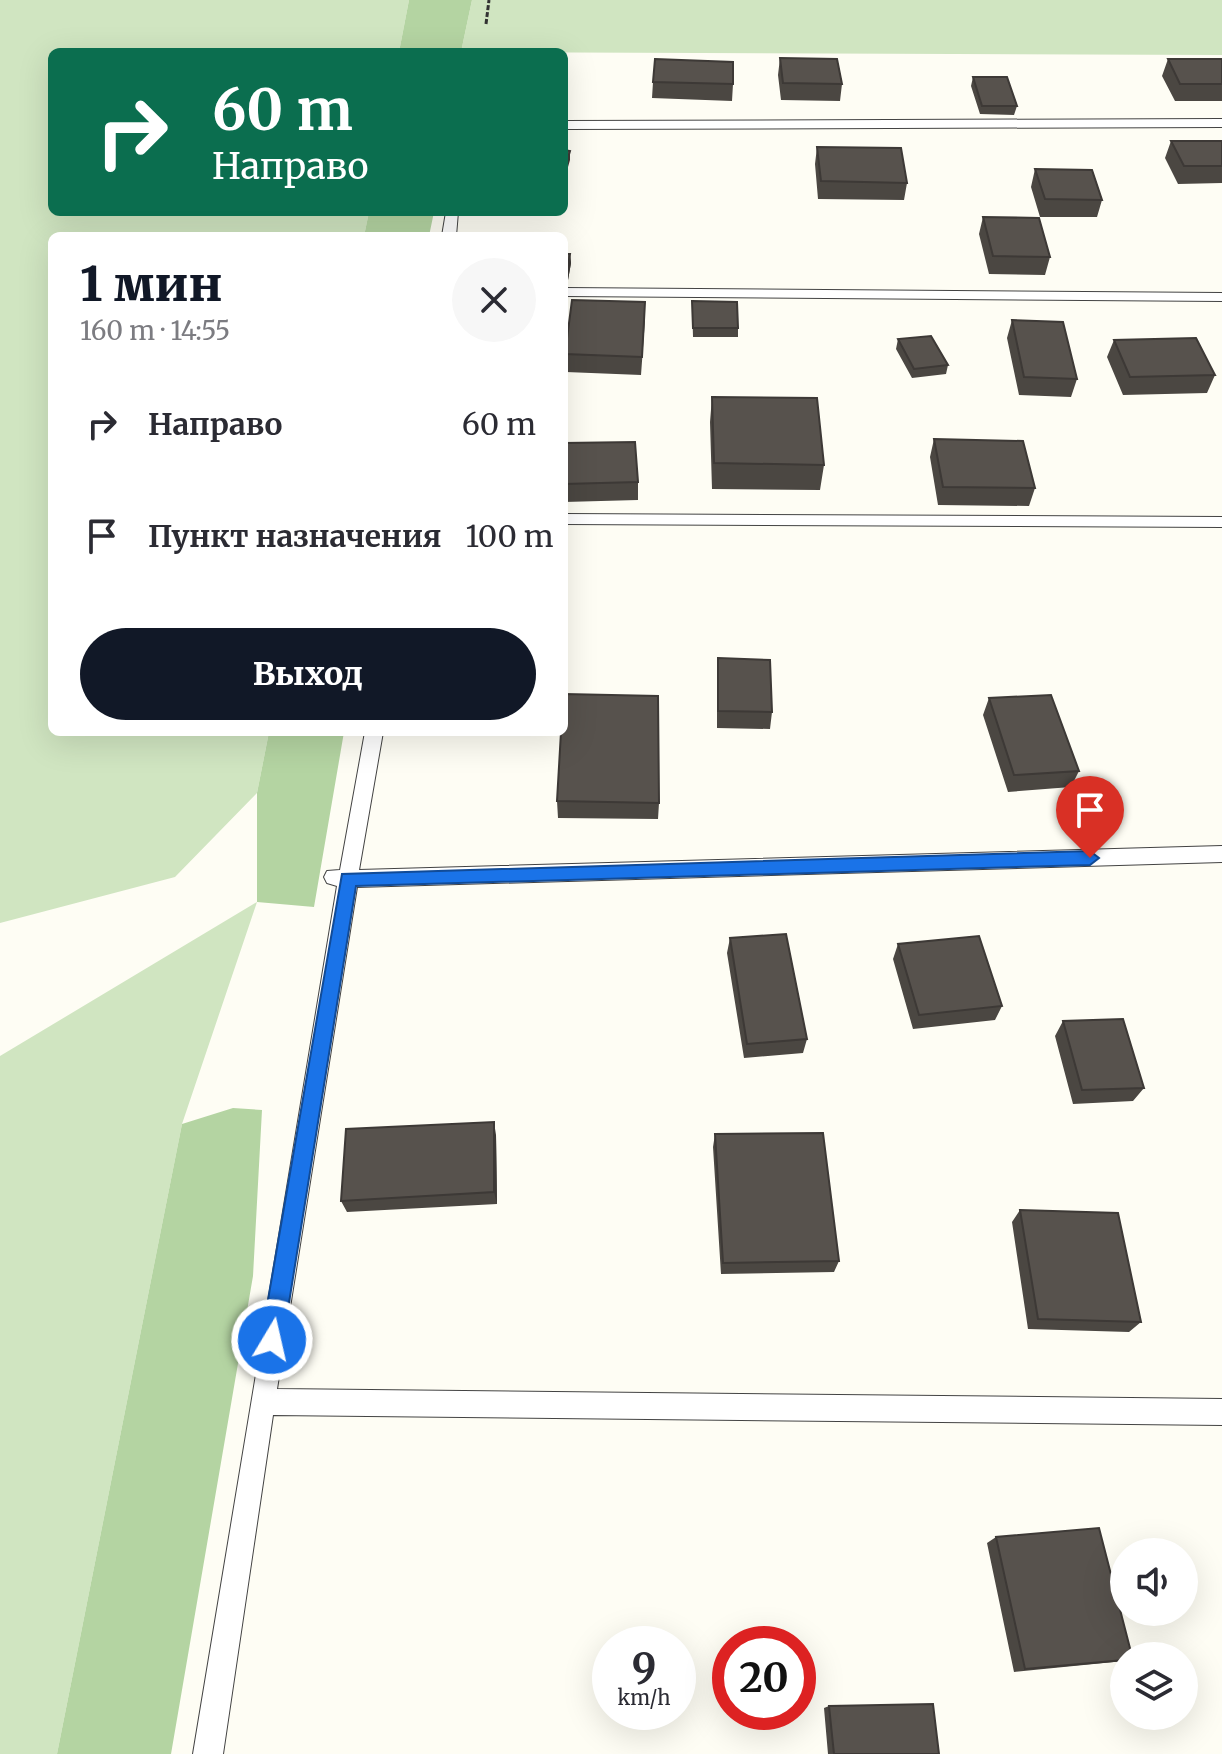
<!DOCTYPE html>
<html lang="ru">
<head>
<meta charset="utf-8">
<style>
  :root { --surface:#fff; --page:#f7f7f7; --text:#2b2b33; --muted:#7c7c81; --accent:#111827 }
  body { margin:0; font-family:Merriweather,serif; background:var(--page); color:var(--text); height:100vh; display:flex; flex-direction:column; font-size:30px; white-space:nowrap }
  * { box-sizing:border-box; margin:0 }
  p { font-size:26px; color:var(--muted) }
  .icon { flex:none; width:44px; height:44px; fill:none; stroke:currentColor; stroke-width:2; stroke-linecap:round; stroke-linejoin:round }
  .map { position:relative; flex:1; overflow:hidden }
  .drawer { position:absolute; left:48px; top:232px; width:520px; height:504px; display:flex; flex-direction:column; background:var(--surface); border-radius:12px; box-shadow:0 8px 32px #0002 }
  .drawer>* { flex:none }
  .banner { position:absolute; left:48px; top:48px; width:520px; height:168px; border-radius:12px; box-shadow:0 8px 32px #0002; background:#0b6e4f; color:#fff; overflow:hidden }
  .controls { position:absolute; left:1110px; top:1538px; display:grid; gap:16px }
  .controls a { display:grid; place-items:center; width:88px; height:88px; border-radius:50%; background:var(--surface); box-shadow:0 8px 32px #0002; font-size:40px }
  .speed { position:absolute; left:592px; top:1626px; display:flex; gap:16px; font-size:40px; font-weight:700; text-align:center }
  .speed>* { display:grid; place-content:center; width:104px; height:104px; border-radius:50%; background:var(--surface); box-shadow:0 8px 32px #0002; line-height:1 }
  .speed small { font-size:20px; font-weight:400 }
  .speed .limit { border:12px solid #d22; background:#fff; color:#111 }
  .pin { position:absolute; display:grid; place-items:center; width:68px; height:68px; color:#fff; margin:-82px -34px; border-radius:50% 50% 50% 0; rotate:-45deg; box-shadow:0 0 8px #0007 }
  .pin .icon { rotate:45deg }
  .me { position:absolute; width:88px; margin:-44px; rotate:9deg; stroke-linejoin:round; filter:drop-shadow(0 0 6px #0008) }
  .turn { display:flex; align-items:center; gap:28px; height:168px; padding:0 32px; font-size:36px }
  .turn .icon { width:104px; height:104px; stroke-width:2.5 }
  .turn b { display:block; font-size:56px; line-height:68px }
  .round { display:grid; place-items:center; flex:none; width:84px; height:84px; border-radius:42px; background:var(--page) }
  .summary { display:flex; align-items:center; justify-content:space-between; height:136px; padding:0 32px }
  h1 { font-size:48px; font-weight:800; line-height:60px; color:var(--accent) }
  .action { display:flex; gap:16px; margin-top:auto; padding:16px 32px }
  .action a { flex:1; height:92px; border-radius:48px; background:var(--accent); color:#fff; font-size:32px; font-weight:800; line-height:92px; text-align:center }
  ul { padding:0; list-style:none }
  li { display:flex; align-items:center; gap:24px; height:112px; padding:0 32px }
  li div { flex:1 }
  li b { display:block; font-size:30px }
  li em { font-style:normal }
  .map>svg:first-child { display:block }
</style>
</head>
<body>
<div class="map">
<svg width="1222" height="1754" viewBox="0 0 1222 1754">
  <rect width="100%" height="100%" fill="#fefdf4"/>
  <path fill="#d0e5c1" d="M0,0h409l-10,52h-347v160h317l-5,24h-312v496h217l-12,61 -82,84 -175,46z
    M472,0h750v55l-761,-3z
    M257,902l-75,222 -125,630h-57v-698z"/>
  <path fill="#b4d4a2" d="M409,0h63l-11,52h-62z
    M369,212h65l-5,24h-65z
    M269,732h75l-30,175 -57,-5v-109z
    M233,1108l29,2 -9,166 -82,478h-114l125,-630z"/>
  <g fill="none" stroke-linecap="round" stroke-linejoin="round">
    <g stroke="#434343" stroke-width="2">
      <path id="lane" d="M1222,119v8l-658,2v-8z
        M446,212h12l-2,24h-14z
        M564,288l658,5v8l-658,-5z
        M564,514l658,3v10l-658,-3z
        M365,732h18l-24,138 863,-24v16l-865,25 -80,502 945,10v26l-949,-10 -50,339h-30l144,-868 -10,-3 -3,-6 3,-6 13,-1z"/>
    </g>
    <path stroke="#323232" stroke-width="3" stroke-dasharray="5 2" stroke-linecap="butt" d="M486,24l3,-24"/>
    <use href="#lane" fill="#fff" fill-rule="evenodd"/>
  </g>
  <path fill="#4b4742" d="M780,58l62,26 -2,17 -59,-1 -3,-25z
    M1168,59h54v42h-47l-13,-25z
    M973,77l44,29 -3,9 -34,-1 -9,-28z
    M653,82l80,2 -1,17 -80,-3z
    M1171,141h51v42l-44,1 -13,-26z
    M817,147l90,36 -3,17 -86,-1 -3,-35z
    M1035,169l67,31 -5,17h-57l-9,-30z
    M983,217l67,40 -5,18 -56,-1 -10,-40z
    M564,254h6l1,9 -3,17h-4z
    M692,301l46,27v9h-45z
    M645,320l-4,55 -75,-3 -1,-18z
    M1012,320l65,59 -6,18 -52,-2 -12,-57z
    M898,339l50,26 -2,9 -34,4 -16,-29z
    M1114,340l101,35 -8,18 -84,2 -16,-38z
    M712,397l112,68 -4,25 -108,-1 -2,-67z
    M934,439l101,49 -6,18 -91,-1 -8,-48z
    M564,443l74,39v18l-74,2z
    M718,658l54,54 -2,17 -53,-1v-52z
    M989,698l90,73 -8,16 -63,5 -25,-77z
    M557,801l102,2 -1,16 -100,-1z
    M730,938l77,101 -4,14 -59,5 -17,-105z
    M898,944l104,62 -7,14 -82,9 -20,-70z
    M1063,1021l81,67 -11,13 -60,3 -18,-68z
    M715,1134l124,127 -5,11 -113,2 -8,-127z
    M496,1135l1,69 -150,8 -6,-11z
    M1020,1210l121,112 -12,10 -101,-3 -16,-107z
    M996,1537l128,119v5l-110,11 -27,-129z
    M829,1706l110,48h-111l-4,-46z"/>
  <path fill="#3d3936" d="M570,151v9l-6,21v-10z
    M570,254l1,9 -3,17 -1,-9z
    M494,1122l2,13 1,69 -3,-12z"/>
  <path fill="#57524d" stroke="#3d3936" stroke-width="2" d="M780,58l57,1 5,25 -59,-1z
    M655,59l78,3v22l-80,-2z
    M1168,59h54v25h-42z
    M973,77h34l10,29h-35z
    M1171,141h51v25h-38z
    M817,147l84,1 6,35 -86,-2z
    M564,150l6,1 -6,20z
    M1035,169l57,1 10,30 -57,-1z
    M983,217l56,1 11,39 -57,-1z
    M564,254h6l-3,17h-3z
    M572,300l73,2 -3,55 -77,-3z
    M692,301l45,1 1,26h-45z
    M1012,320l51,2 14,57 -53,-2z
    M931,336l17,29 -34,4 -16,-30z
    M1196,338l19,37 -85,2 -16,-37z
    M712,397l105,1 7,67 -110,-2z
    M934,439l89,2 12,47 -92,-1z
    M635,442l3,40 -74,2v-41z
    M718,658l52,2 2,52 -54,-1z
    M564,694l94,2 1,107 -102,-2 4,-69h3z
    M1051,695l28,76 -65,4 -25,-77z
    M786,934l21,105 -60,5 -17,-106z
    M979,936l23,70 -83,9 -21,-71z
    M1123,1019l21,69 -62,2 -19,-69z
    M494,1122v70l-153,9 5,-72z
    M823,1133l16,128 -116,2 -8,-129z
    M1020,1210l98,3 23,109 -103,-3z
    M1099,1528l33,128h-8v4l-99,9 -29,-132z
    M933,1704l6,50h-105l-5,-48z"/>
  <path fill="#1a73e8" stroke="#114b97" stroke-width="2" d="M1090,851l9,7 -9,7 -734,21 -73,454 -3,8 -8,4 -8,-4 -3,-8 81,-466z"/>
</svg>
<div class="controls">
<a><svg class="icon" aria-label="sound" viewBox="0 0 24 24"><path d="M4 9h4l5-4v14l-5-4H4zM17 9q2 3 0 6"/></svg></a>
<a><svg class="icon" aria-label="layers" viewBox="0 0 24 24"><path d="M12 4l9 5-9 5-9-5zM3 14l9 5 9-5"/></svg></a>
</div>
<div class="speed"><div>9<small>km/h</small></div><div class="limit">20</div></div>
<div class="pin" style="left:1090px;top:858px;background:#d93025"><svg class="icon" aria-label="arrive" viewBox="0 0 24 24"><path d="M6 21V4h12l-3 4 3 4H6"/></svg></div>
<svg class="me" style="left:272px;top:1340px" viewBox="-20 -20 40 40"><circle r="17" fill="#1a73e8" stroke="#fff" stroke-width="3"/><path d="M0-11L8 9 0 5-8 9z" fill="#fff"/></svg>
<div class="banner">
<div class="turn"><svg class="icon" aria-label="right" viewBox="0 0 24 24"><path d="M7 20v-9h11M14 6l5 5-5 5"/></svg><div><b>60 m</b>Направо</div></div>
</div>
<section class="drawer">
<div class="summary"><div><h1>1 мин</h1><p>160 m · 14:55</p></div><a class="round"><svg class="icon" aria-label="close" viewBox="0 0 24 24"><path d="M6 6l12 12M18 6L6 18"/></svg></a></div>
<ul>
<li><svg class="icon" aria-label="right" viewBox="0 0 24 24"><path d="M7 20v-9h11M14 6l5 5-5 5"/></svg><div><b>Направо</b></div><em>60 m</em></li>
<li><svg class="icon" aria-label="arrive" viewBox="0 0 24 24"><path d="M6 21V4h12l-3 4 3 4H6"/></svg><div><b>Пункт назначения</b></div><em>100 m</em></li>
</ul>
<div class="action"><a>Выход</a></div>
</section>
</div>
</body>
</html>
